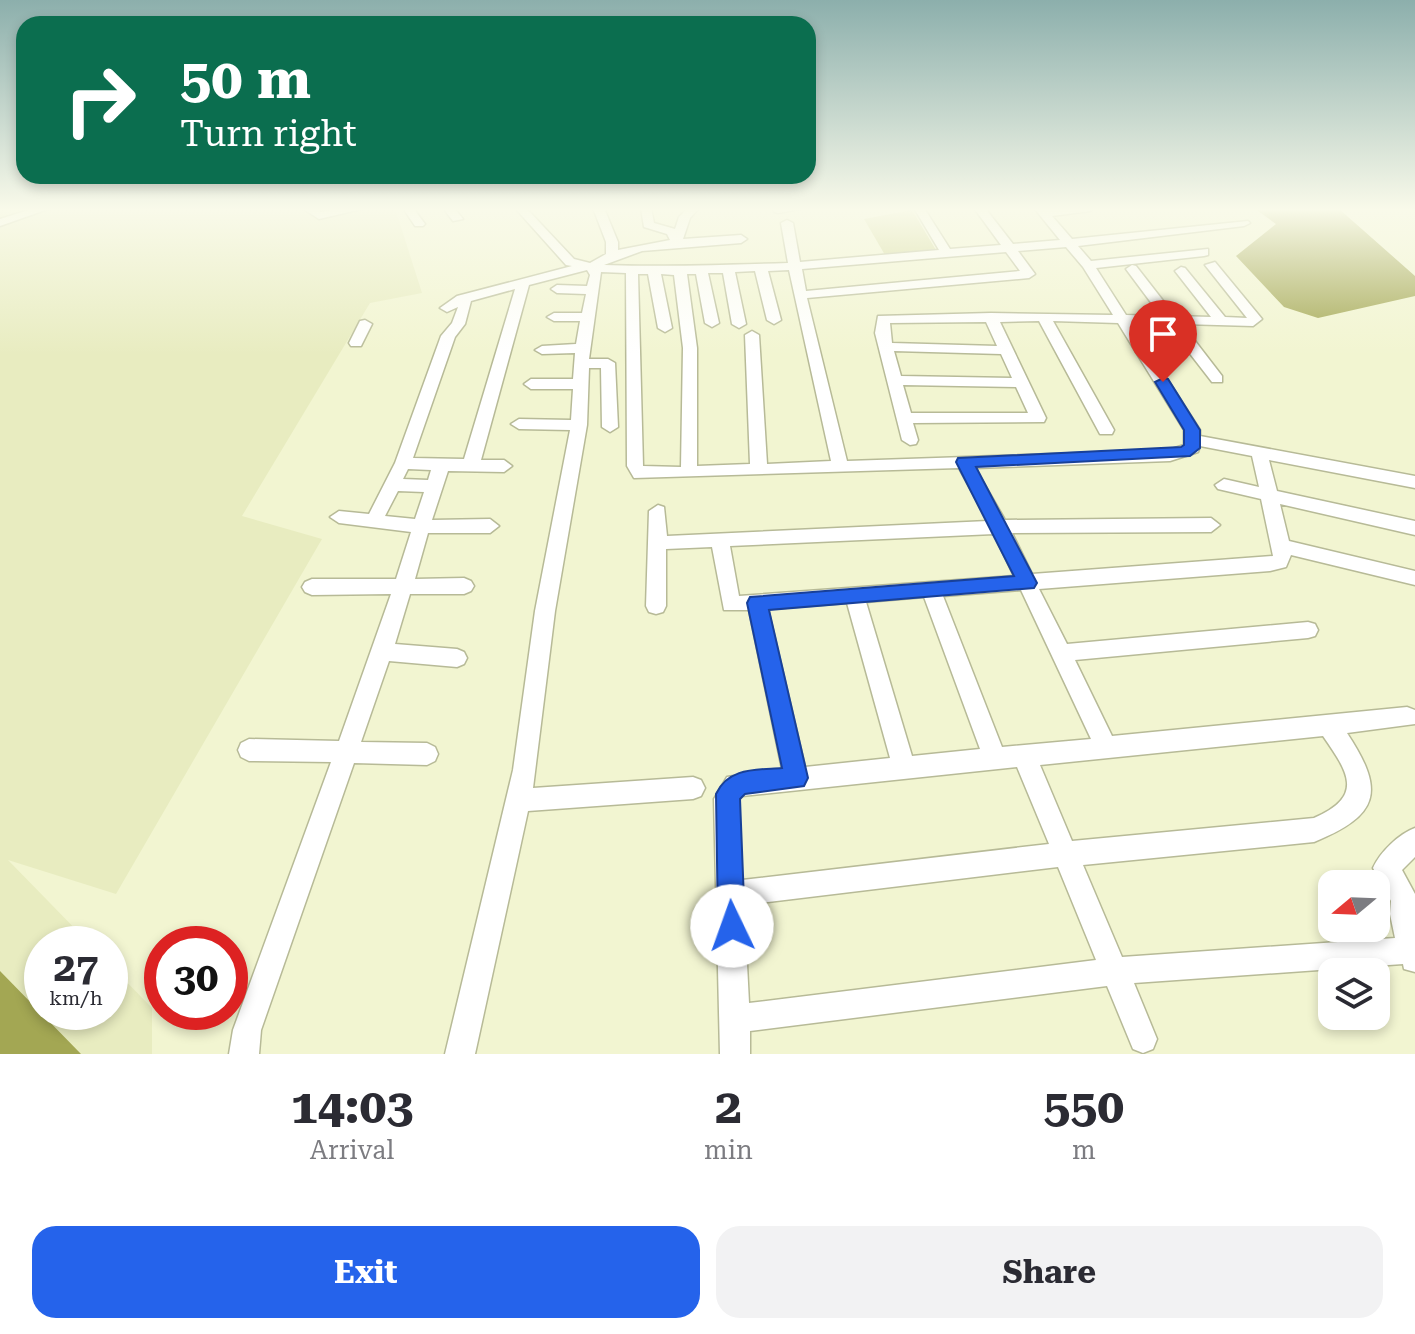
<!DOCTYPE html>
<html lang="en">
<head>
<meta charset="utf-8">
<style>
  :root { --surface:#fff; --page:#f2f2f3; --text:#2b2b33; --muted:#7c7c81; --accent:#2563eb }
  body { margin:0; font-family:"Roboto Serif",serif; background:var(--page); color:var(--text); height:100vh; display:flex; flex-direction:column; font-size:30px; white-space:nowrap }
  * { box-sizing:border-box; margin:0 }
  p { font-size:26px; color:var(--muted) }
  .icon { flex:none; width:44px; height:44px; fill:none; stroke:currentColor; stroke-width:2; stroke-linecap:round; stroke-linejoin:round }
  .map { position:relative; height:1054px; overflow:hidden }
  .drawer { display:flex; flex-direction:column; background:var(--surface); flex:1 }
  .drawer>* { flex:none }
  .top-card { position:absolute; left:16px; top:16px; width:800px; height:168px; border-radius:24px; box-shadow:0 4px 12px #0003; background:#0b6e4f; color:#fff; overflow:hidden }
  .needle { width:52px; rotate:251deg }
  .tools { position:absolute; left:1318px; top:870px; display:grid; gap:16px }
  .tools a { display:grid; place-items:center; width:72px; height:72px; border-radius:16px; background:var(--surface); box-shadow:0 4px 12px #0003; font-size:40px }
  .speed { position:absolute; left:24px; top:926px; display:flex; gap:16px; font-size:40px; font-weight:700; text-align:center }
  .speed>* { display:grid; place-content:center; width:104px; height:104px; border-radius:50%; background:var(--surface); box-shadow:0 4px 12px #0003; line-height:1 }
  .speed small { font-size:20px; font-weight:400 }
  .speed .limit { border:12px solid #d22; background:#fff; color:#111 }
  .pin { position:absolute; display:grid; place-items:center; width:68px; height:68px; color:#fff; margin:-82px -34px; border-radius:50% 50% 50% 0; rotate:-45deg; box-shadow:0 0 8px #0007 }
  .pin .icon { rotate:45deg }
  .me { position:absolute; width:88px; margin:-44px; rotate:357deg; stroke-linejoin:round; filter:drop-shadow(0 0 6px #0008) }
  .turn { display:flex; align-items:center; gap:28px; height:168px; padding:0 32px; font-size:36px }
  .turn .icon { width:104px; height:104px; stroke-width:2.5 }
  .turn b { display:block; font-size:56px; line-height:68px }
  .eta { display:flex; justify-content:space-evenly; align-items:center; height:136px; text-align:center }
  .eta b { font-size:48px; font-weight:700; line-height:56px }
  .cta { display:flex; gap:16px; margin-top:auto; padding:16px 32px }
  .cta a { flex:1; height:92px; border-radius:24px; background:var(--accent); color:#fff; font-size:32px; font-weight:700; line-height:92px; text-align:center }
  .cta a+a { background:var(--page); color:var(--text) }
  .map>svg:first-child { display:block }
</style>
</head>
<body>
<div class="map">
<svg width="1415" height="1054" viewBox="0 0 1415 1054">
  <rect width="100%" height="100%" fill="#f2f5d1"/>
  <path fill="#e8ecc0" d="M0,208h395l27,85 -52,10 -128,213 80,23 -206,355 -108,-34 82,84h-48v68h68v-47l42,43v46h-152z"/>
  <path fill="#d0d594" d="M912,210l24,40 -51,5 -21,-36z"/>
  <path fill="#a3a753" d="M1254,208h84l77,68v20l-97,22 -34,-11 -48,-51 40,-32z
    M0,971l81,83h-81z"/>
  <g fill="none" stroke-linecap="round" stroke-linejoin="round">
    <g stroke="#b7ba97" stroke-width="3">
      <path id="minor" d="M35,208h16l-51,18v-7z
        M302,208h13l6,4 24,-4h21l-47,11z
        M403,208h10l12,16 -2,2h-8z
        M443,208h11l9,11 -10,2z
        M515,208h11l48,51 16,4 16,-9v-12l-13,-34h11l14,34v8l52,-10 -3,-6 -23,-7 -3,-19h10l3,15 21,6 4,-12 9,-9h11l-9,10 -7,21 58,-4 6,4 -6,4 -99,8 -38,14c62,2 124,0 184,-2l-7,-40 6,-3 6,3 7,39 139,-12 -25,-42h10l26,41 51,-4 -27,-37h11l28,36 47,-4 -26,-32h61l-5,3 -38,5 20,23 176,-18 2,2 -6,3 -166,20 13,15 117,-12v6l-4,1 -108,12 30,47 35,1 -35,-47 6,-4 4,1 39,50 36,1 -36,-46 6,-4 4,1 40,49 22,1 -42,-53 10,-3 47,57 -9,7 -71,-2 40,52v6h-10l-45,-58 -36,-1 69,107v6l215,40v12l-146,-28 8,31 138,30v14l-135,-31 9,37 126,30v14l-124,-30 -5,12 -16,4 -231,18 28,55 241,-22 7,2 3,6 -3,6 -7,2 -233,22 37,76 295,-29 8,3v14l-68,9c39,59 32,82 -33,109l-231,23 39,92 273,-19 -5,-24 1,-13 -18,-33c7,-16 26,-34 42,-40v29l-13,13 13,24v78l-11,-3 -1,-5 -269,19 23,56 -4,10 -10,4 -10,-4 -26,-63 -357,45v23h-30l-6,-255 13,-22 55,-8 -33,-159h-25l-12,-63 -46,2v57l-3,6 -7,2 -7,-2 -3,-6 3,-95 9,-6 6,2 3,29 321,-15 -29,-53 -325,10 -7,-12 -1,-193 -25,-1 -12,87h19l7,4 3,64 -8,5 -8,-5 -1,-59h-12l-2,57 -32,186 -22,177 160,-11 8,3 4,8 -4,8 -8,3 -165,12 -53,243h-30l68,-284 22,-159 35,-181 -51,-1 -8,-5 8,-5 52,1 2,-31h-42l-7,-5 7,-5h42l2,-26 -33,1 -7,-4 7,-4 34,-2 4,-23h-26l-7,-4 7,-4h28l4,-19 -29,-1 -6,-4 6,-4 30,1 3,-11 -3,-5 -58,15 -48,175h23l8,6 -8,6 -56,-1 -16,49 58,-1 9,7 -9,7h-62l-13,46 49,-1 7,3 3,5 -3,5 -7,3h-54l-15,50 62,5 7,3 3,6 -3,6 -7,3 -68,-6 -28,81 66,1 8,4 3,7 -3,7 -8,4 -73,-2 -93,267 -2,24h-30l4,-24 98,-268 -82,-1 -8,-4 -3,-7 3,-7 8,-4 90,2 52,-147 -79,1 -7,-3 -3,-5 3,-5 7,-3h84l15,-47 -72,-9 -9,-6 9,-6 30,3 26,-51 46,-127 11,-13 6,-16 -11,5 -7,-4 17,-12 115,-30 -6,-1zM1066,247l17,20 30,48 -122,-2 -113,3 -3,17 27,107 8,5 6,-1 2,-4 -5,-17 131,-1 2,-4 -46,-96 39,-1 61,113h12l2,-4 -61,-109 65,2 66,107v15l-15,5 -322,11 -40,-163 222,-20 6,-4 -17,-23zM1006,252l14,19 -214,20 -4,-22zM789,270l42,191 -64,3 -8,-129 -7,-4 -7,4 5,129 -53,2v-118l-10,-74h9l9,49 7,4 7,-4 -11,-50h15l9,51 7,4 7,-4 -11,-52 20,-1 12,49 7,4 7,-4 -13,-49zM638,274h10l10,54 7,4 7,-4 -11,-54 13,1 9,73 -2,119 -38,-1zM515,289l-51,170 -51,-1 42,-121 10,-13 6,-23zM986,322l11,24 -105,-3 -2,-20zM894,351l107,3 11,24 -111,-2zM903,385l113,2 12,26h-117zM1200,446l52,10 7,31 -35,-8 -9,6 3,4 43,10 12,57 -241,18 -20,-41 199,-1 9,-7 -9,-7 -206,2 -30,-52 195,-7 28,-9zM408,469l23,1 -3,10 -25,-1zM398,491l26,1 -9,27 -30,-3zM994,534l20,42 -275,20 -9,-50zM1021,590l70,149 -89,8 -59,-151zM924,597l56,152 -68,7 -46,-154zM847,603l43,155 -85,9 -37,-158zM1323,736c25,36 42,60 -9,82l-242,23 -32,-76zM1017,767l32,77 -307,36 -4,-79 4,-5zM1058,867l38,93 -347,43 -5,-98z
        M774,208h31l-27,5 -4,-1z
        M365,320l7,4 -11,22h-10l-2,-3 11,-22z"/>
    </g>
    <use href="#minor" fill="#fff" fill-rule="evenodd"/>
  </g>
  <linearGradient id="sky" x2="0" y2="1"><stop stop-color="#8cafac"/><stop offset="0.59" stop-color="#f9faea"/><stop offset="1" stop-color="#f9faea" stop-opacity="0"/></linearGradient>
  <rect width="1415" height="355" fill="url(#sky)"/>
  <path fill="#2563eb" stroke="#184099" stroke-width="2" d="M1163,378l5,1 32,51v18l-10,8 -214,11 61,116 -3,5 -265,22 39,168 -4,8 -59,8 -5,5 5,127 -4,9 -9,4 -10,-4 -4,-9 -2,-132c12,-27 41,-24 66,-26l-35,-165 3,-6 264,-21 -58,-114 2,-4 223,-11 3,-2v-15l-29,-48z"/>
</svg>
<div class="tools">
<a><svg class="needle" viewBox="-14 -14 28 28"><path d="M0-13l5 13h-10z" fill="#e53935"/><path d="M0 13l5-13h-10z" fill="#7c7c81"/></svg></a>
<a><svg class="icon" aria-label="layers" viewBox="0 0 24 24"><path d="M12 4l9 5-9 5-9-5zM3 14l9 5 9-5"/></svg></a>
</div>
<div class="speed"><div>27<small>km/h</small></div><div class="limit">30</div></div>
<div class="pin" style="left:1163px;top:382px;background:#d93025"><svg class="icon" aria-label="arrive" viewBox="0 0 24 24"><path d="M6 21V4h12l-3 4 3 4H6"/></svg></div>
<svg class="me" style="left:732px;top:926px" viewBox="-20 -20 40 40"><circle r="19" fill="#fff"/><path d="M0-13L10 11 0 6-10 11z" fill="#2563eb"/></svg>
<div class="top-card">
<div class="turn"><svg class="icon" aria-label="right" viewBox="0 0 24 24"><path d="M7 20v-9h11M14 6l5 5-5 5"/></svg><div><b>50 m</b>Turn right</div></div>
</div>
</div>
<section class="drawer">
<div class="eta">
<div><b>14:03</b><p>Arrival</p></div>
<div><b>2</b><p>min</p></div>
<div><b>550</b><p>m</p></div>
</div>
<div class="cta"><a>Exit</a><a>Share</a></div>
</section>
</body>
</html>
